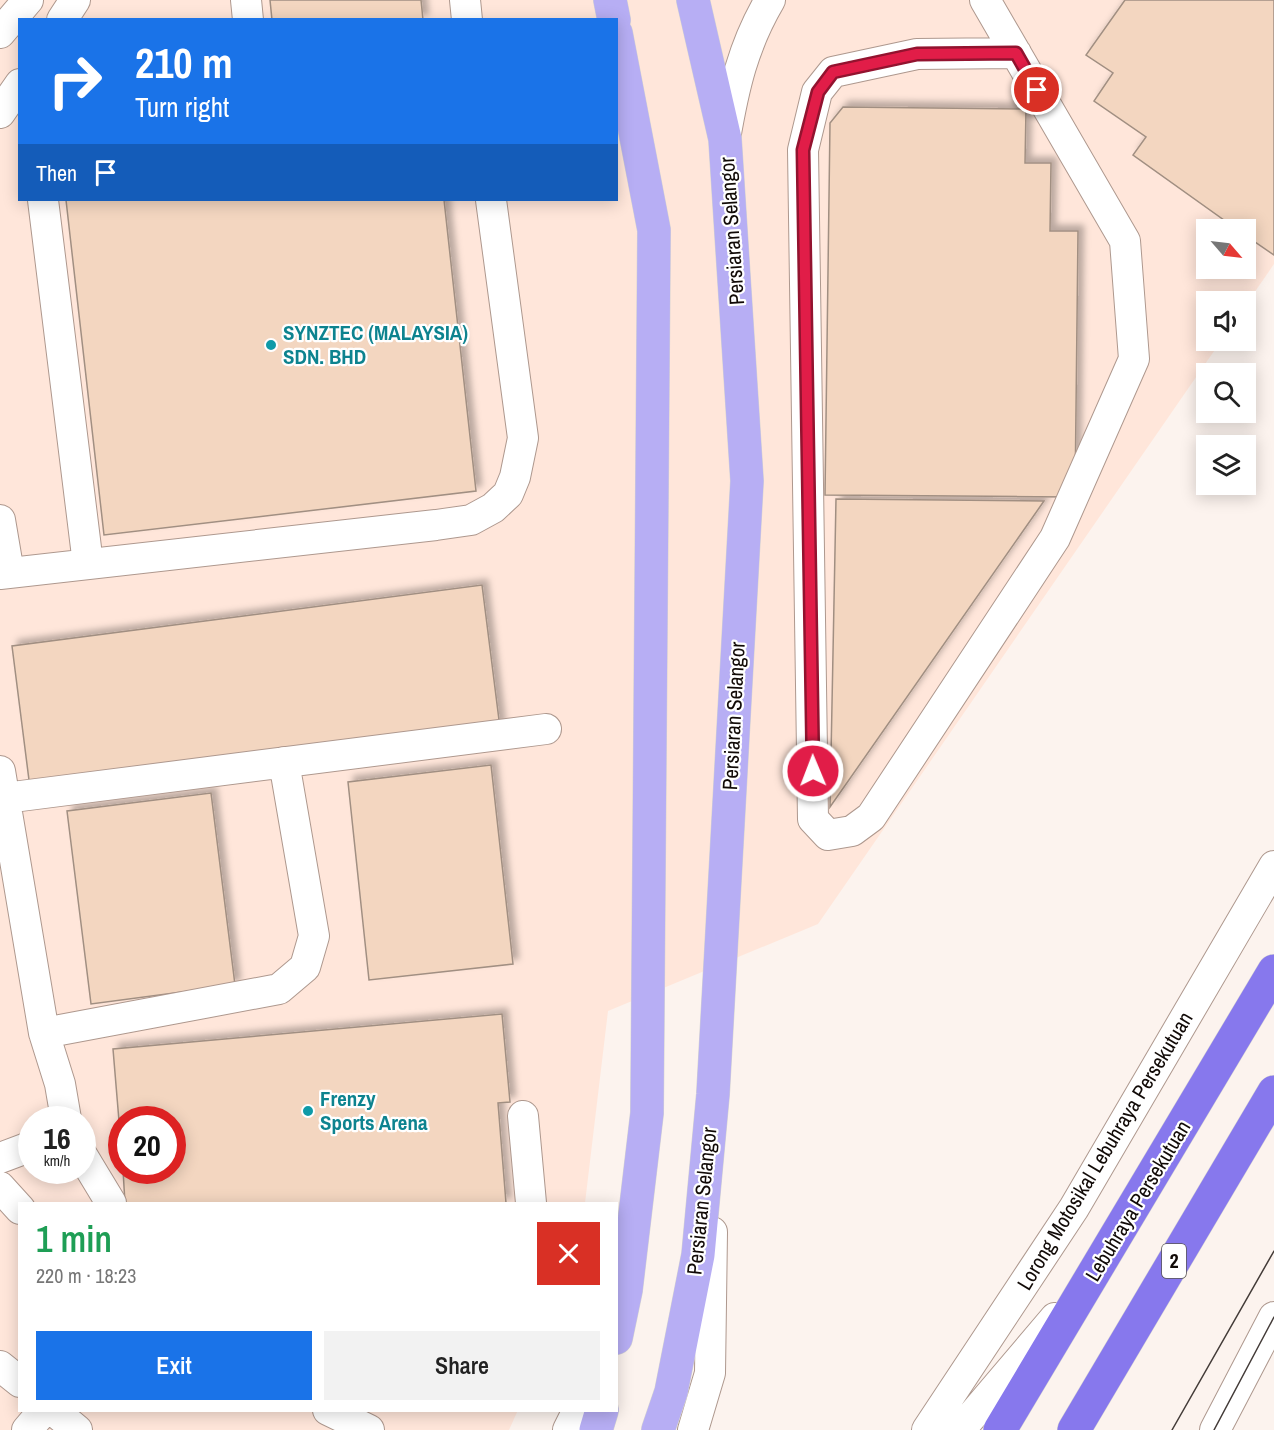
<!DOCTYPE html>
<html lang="en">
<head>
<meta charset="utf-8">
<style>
  :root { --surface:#fff; --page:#f2f2f2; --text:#222; --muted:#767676; --accent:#1a73e8 }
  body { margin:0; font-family:"Archivo Narrow",sans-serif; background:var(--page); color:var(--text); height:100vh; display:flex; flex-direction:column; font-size:22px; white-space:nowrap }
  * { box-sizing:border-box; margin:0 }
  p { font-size:20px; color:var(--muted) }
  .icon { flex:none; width:33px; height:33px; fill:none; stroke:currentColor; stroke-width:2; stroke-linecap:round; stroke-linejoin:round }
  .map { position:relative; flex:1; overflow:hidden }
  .panel { position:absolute; left:18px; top:1202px; width:600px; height:210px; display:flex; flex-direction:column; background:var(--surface); border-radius:0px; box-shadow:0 3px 15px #0003 }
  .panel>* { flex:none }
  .banner { position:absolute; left:18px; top:18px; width:600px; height:183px; border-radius:0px; box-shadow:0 3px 15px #0003; background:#1a73e8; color:#fff; overflow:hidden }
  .needle { width:39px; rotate:118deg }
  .fabs { position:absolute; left:1196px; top:219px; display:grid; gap:12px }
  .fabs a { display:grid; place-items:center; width:60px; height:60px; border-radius:0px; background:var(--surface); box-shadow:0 3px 15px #0003; font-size:30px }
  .speed { position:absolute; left:18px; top:1106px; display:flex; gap:12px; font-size:30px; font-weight:700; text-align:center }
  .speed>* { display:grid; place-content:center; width:78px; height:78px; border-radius:50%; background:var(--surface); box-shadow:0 3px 15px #0003; line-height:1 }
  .speed small { font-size:15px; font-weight:400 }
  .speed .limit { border:9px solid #d22; background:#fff; color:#111 }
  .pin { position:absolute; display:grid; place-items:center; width:51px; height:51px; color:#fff; margin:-26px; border:3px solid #fff; border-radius:50%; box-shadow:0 2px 6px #0007 }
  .me { position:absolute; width:66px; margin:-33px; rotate:359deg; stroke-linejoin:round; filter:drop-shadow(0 0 4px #0008) }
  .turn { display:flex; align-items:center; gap:21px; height:126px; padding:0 18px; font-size:27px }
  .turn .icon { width:78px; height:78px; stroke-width:2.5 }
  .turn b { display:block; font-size:42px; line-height:51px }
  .then { display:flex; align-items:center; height:57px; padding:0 18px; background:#0003; gap:12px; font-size:22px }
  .round { display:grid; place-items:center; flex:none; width:63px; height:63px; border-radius:0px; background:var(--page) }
  .summary { display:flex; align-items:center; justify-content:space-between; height:102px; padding:0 18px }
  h1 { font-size:36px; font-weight:600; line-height:45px; color:#1e9e55 }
  .button { display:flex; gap:12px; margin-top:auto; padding:12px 18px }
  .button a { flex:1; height:69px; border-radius:0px; background:var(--accent); color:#fff; font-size:24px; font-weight:600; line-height:69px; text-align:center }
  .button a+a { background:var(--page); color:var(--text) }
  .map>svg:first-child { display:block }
</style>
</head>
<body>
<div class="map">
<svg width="1274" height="1430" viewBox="0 0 1274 1430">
  <defs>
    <filter id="shadow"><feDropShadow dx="5.5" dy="-5.5" stdDeviation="3" flood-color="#0004"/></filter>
  </defs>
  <rect width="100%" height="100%" fill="#fcf3ee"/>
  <path fill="#ffe6da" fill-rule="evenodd" d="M0,0h1274v264l-29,42v-4h-39v38l15,1 -403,583 -210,87 -23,192h-565v207h498l-9,20h-509zM20,20h596v180h-596zM1206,230h39v38h-39zM32,1119h50v51h-50zM122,1119h50v51h-50z"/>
  <path fill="#f3d6c0" stroke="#a18f82" stroke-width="1.5" filter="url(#shadow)" d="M270,0h151l2,20h-151z
    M1125,0h149v255l-29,-20v-5h-7l-105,-75 13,-18 -52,-36 19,-28 -27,-18z
    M843,107l183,2 -1,54h26l-1,68h28l-3,266 -250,-2 5,-372z
    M66,200h378l32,291 -372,44z
    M836,499l208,2 -214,306z
    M482,585l18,143 -470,60 -18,-142z
    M491,765l22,199 -144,16 -21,-198z
    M211,793l24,192 -144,19 -24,-193z
    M502,1014l8,88 -12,1 8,100h-381l-2,-33h49v-51h-50v38l-9,-108z"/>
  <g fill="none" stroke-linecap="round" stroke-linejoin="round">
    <g stroke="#ae988e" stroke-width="32">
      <path id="minor" d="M246,0l2,20
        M465,0l2,20
        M985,0l140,241 9,118 -79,179 -184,279 -19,14 -24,4 -15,-16 -10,-669 14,-58 16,-20 84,-18 99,-1
        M62,20l13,-20
        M0,33l28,-33
        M0,113l20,-29
        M725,139c9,-52 18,-93 45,-139
        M43,200l45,364
        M0,520l9,53
        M0,574l436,-49 35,-5 22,-12 15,-14 7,-17 8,-39 -32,-238
        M0,771l44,262 16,51 6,35
        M5,798l541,-69
        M44,1033l235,-44 26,-22 9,-31 -30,-174
        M523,1116l8,87
        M82,1155l29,48
        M0,1158l32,-12
        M0,1187l20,22
        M0,1366l20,16
        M53,1410l24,20
        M328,1410l41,20
        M27,1430l17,-20
        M568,1430l10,-20
        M693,1430l17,-57 2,-141
        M927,1430l147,-222 200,-342
        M960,1430l95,-112
        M1215,1430l59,-113"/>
    </g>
    <g stroke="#d4d3d2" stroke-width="34">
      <path id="major" d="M610,0l4,20
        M616,33l38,197 -7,883 -21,177 -10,48
        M596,1430l6,-20
        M658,1430l13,-38 27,-137 15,-161 34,-613 -22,-342 -32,-139"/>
    </g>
    <g stroke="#d4d3d2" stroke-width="34">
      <path id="highway" d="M1000,1430l274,-459
        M1074,1430l200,-338"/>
    </g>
    <use href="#minor" stroke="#fff" stroke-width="30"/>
    <use href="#major" stroke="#b7aef4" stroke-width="33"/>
    <use href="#highway" stroke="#8778ed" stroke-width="33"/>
    <path stroke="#433b38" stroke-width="1.5" d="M1172,1430l102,-179
      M1214,1430l60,-113"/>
  </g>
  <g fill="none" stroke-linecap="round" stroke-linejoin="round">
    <g stroke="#92132f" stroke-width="15">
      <path id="route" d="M813,771l-10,-621 15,-58 15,-20 84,-18 99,-1 21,37"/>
    </g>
    <use href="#route" stroke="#e11d48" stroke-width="10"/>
  </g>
  <g fill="#0f9aa8" stroke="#fff" stroke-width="2">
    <circle cx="271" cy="345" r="6"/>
    <circle cx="308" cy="1111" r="6"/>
  </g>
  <g text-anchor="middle" stroke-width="4.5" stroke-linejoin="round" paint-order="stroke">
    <rect fill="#fff" stroke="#585451" stroke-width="1.5" x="1162" y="1244" width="24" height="34" rx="4.5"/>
    <g font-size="20" font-weight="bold" fill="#110a07">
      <text x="1174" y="1268">2</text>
    </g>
    <g font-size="21" fill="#110a07" stroke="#fff">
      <text transform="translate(732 231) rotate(-94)" y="7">Persiaran Selangor</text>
      <text transform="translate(734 716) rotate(-87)" y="7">Persiaran Selangor</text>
      <text transform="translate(1105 1151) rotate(-59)" y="7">Lorong Motosikal Lebuhraya Persekutuan</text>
      <text transform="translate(702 1201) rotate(-84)" y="7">Persiaran Selangor</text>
      <text transform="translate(1138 1201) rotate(-59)" y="7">Lebuhraya Persekutuan</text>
    </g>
    <g font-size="21" font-weight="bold" fill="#0d838f" stroke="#fff" text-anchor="start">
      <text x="283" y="340">SYNZTEC (MALAYSIA)<tspan x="283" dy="24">SDN. BHD</tspan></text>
      <text x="320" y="1106">Frenzy<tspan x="320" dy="24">Sports Arena</tspan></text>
    </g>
  </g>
</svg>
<div class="fabs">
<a><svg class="needle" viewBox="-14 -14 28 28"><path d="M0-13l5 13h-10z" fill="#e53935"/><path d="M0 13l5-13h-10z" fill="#767676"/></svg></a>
<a><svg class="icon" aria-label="sound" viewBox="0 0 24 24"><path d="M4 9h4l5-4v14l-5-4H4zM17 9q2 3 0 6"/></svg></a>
<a><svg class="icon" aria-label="search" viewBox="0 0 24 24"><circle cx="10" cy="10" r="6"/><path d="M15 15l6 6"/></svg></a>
<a><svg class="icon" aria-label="layers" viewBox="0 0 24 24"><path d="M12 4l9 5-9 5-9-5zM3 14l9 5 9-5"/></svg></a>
</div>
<div class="speed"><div>16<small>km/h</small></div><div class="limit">20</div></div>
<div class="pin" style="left:1037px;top:90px;background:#d93025"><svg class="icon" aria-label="arrive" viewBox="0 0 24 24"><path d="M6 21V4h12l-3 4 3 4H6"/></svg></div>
<svg class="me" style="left:813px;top:771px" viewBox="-20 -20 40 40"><circle r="17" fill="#e11d48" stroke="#fff" stroke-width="3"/><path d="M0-11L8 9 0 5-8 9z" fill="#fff"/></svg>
<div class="banner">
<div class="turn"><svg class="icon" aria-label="right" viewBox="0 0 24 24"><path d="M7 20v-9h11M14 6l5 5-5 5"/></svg><div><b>210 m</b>Turn right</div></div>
<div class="then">Then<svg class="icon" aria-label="arrive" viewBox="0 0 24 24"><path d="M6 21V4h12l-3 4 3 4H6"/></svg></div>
</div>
<section class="panel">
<div class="summary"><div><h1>1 min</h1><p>220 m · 18:23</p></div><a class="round" style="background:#d93025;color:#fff"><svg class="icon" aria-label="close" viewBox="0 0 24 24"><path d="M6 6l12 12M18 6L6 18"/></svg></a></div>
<div class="button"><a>Exit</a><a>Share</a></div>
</section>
</div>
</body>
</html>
